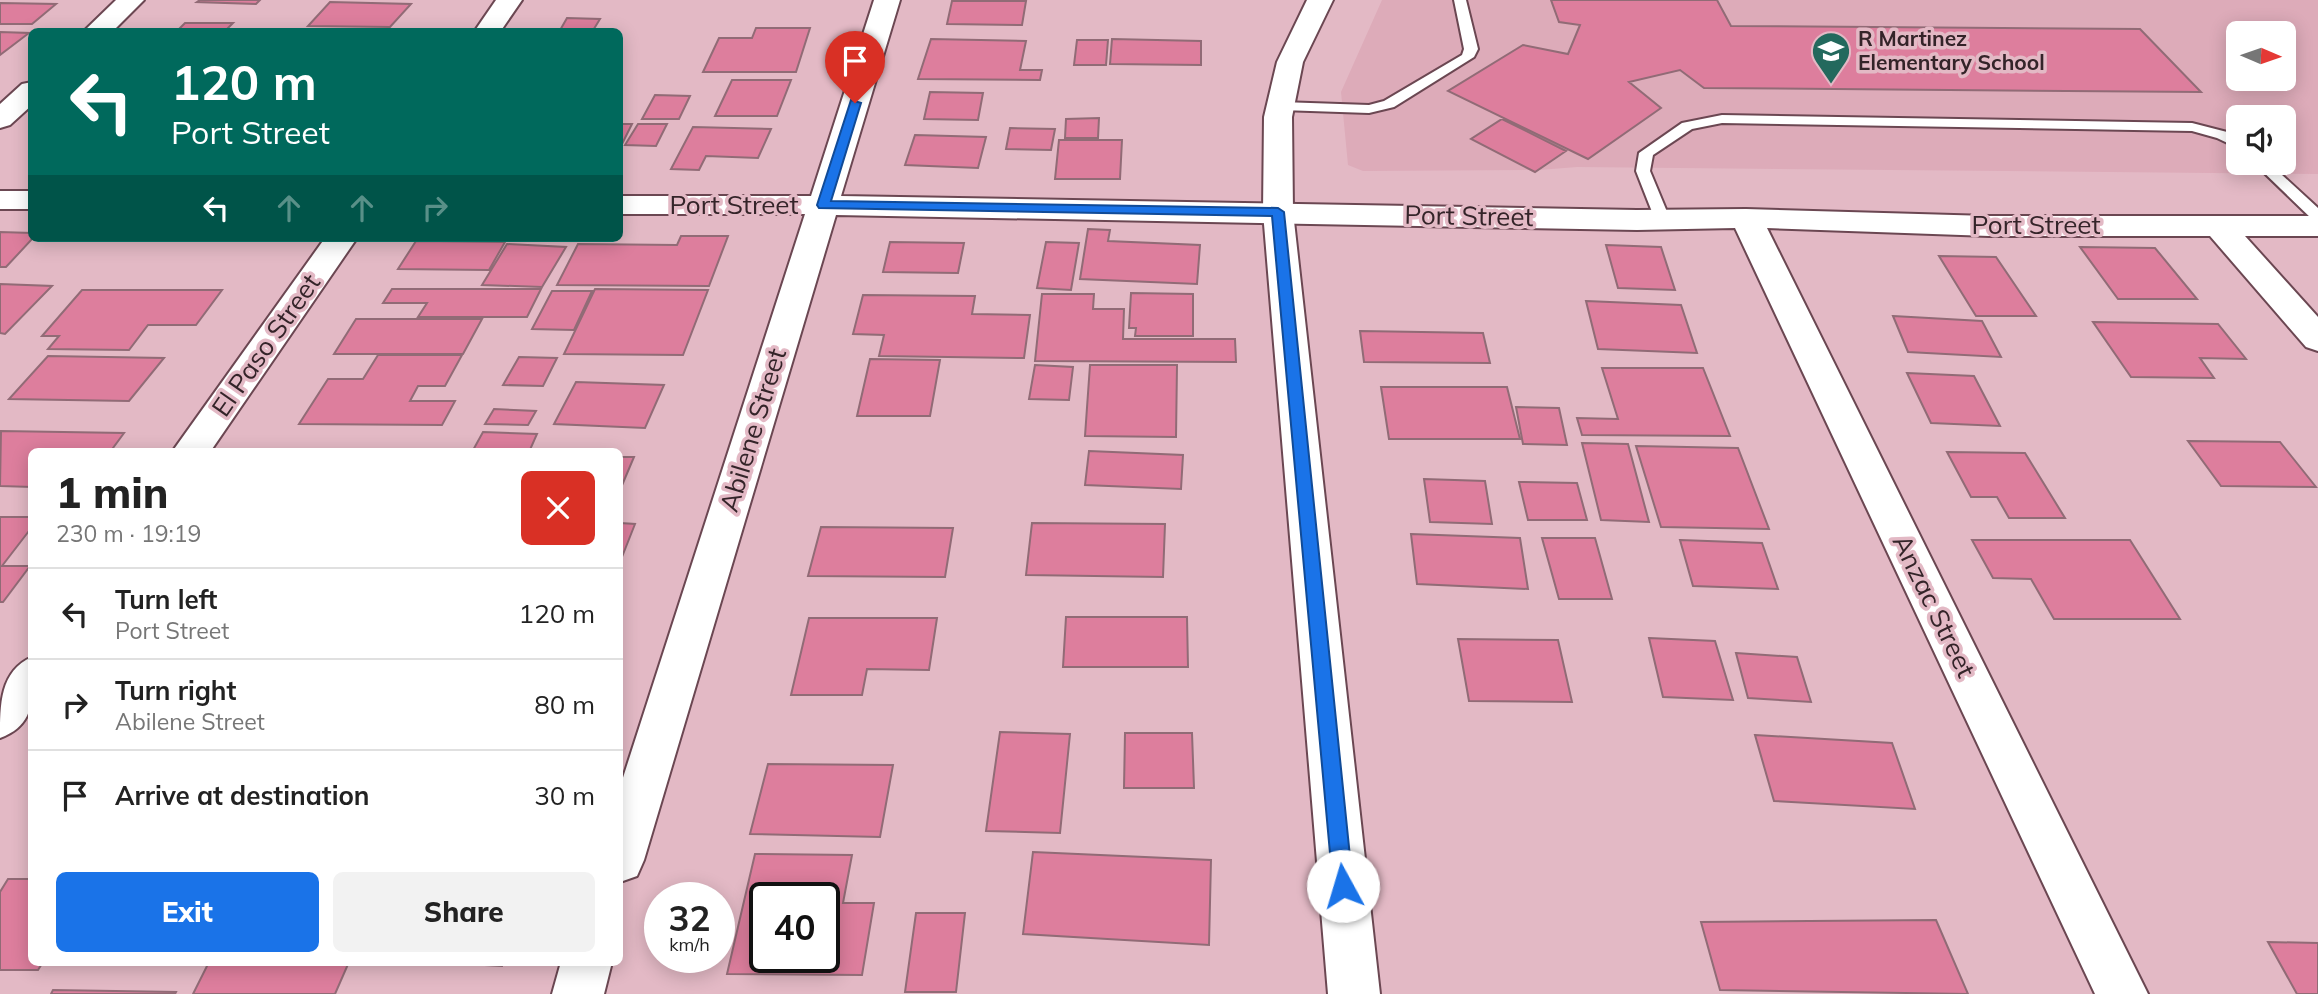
<!DOCTYPE html>
<html lang="en">
<head>
<meta charset="utf-8">
<style>
  :root { --surface:#fff; --page:#f2f2f2; --text:#222; --muted:#767676; --line:#e0e0e0; --accent:#1a73e8 }
  body { margin:0; font-family:Mulish,sans-serif; background:var(--page); color:var(--text); height:100vh; display:flex; flex-direction:column; font-size:26px; white-space:nowrap }
  * { box-sizing:border-box; margin:0 }
  p { font-size:23px; color:var(--muted) }
  .icon { flex:none; width:38px; height:38px; fill:none; stroke:currentColor; stroke-width:2; stroke-linecap:round; stroke-linejoin:round }
  .map { position:relative; flex:1; overflow:hidden }
  .drawer { position:absolute; left:28px; top:448px; width:595px; height:518px; display:flex; flex-direction:column; background:var(--surface); border-radius:10px; box-shadow:0 4px 18px #0003 }
  .drawer>* { flex:none }
  .hud { position:absolute; left:28px; top:28px; width:595px; height:214px; border-radius:10px; box-shadow:0 4px 18px #0003; background:#00695c; color:#fff; overflow:hidden }
  .needle { width:46px; rotate:92deg }
  .controls { position:absolute; left:2226px; top:21px; display:grid; gap:14px }
  .controls a { display:grid; place-items:center; width:70px; height:70px; border-radius:10px; background:var(--surface); box-shadow:0 4px 18px #0003; font-size:35px }
  .speed { position:absolute; left:644px; top:882px; display:flex; gap:14px; font-size:35px; font-weight:700; text-align:center }
  .speed>* { display:grid; place-content:center; width:91px; height:91px; border-radius:50%; background:var(--surface); box-shadow:0 4px 18px #0003; line-height:1 }
  .speed small { font-size:18px; font-weight:400 }
  .speed .limit { border:4px solid #111; border-radius:10px; background:#fff; color:#111 }
  .pin { position:absolute; display:grid; place-items:center; width:60px; height:60px; color:#fff; margin:-72px -30px; border-radius:50% 50% 50% 0; rotate:-45deg; box-shadow:0 0 7px #0007 }
  .pin .icon { rotate:45deg }
  .me { position:absolute; width:77px; margin:-38px; rotate:354deg; stroke-linejoin:round; filter:drop-shadow(0 0 5px #0008) }
  .turn { display:flex; align-items:center; gap:24px; height:147px; padding:0 28px; font-size:32px }
  .turn .icon { width:91px; height:91px; stroke-width:2.5 }
  .turn b { display:block; font-size:49px; line-height:60px }
  .lanes { display:flex; align-items:center; height:66px; padding:0 28px; background:#0003; justify-content:center; gap:35px; direction:ltr }
  .lanes .off { opacity:.35 }
  .round { display:grid; place-items:center; flex:none; width:74px; height:74px; border-radius:10px; background:var(--page) }
  .headline { display:flex; align-items:center; justify-content:space-between; height:119px; padding:0 28px }
  h1 { font-size:42px; font-weight:800; line-height:52px }
  .action { display:flex; gap:14px; margin-top:auto; padding:14px 28px }
  .action a { flex:1; height:80px; border-radius:10px; background:var(--accent); color:#fff; font-size:28px; font-weight:800; line-height:80px; text-align:center }
  .action a+a { background:var(--page); color:var(--text) }
  ul { padding:0; list-style:none }
  li { display:flex; align-items:center; gap:21px; height:91px; padding:0 28px; border-top:2px solid var(--line) }
  li div { flex:1 }
  li b { display:block; font-size:26px }
  li em { font-style:normal }
  .map>svg:first-child { display:block }
</style>
</head>
<body>
<div class="map">
<svg width="2318" height="994" viewBox="0 0 2318 994">
  <rect width="100%" height="100%" fill="#e3b9c5"/>
  <path fill="#ddabb9" fill-rule="evenodd" d="M1382,0h936v174l-741,-7 -38,3 -176,1 -15,-6 -7,-73zM2238,33h46v46h-46zM2238,117h46v46h-46z"/>
  <path fill="#dd7e9d" stroke="#916b76" stroke-width="2" fill-rule="evenodd" d="M200,0h60l-4,4 -59,-2z
    M1551,0h166l14,26 409,3 61,63 -497,-4 -24,-18 -51,12 32,26 -73,51 -140,-68 75,-46 45,9 12,-29 -21,-3z
    M952,1h74l-4,24 -75,-1z
    M330,2l81,2 -21,23 -82,-1z
    M0,3l56,1 -24,20h-32z
    M567,18l33,1 -8,13h-33z
    M185,23h48l-7,7h34l-84,2z
    M756,28h54l-14,44h-93l16,-34h33z
    M0,32l29,1 -29,22z
    M931,39l95,2 -6,29h22l-2,10 -122,-1z
    M1112,39l89,2v24l-91,-1z
    M1077,40h31l-2,25h-32z
    M732,80h59l-14,36h-62z
    M930,92l53,1 -5,27 -54,-1z
    M655,95l35,1 -11,23h-37z
    M1099,118l-1,20h-33l1,-19z
    M1502,119l64,32 -31,21 -64,-33z
    M620,124h12l-12,24z
    M638,124h29l-11,22 -31,-1z
    M693,127l78,2 -13,29 -52,-2 -7,14 -28,-1z
    M1010,128l45,1 -4,21 -45,-1z
    M915,135l71,2 -8,31 -73,-3z
    M1059,140h63l-2,39h-65z
    M1088,229l22,1 -2,11 92,4 -3,39 -117,-5z
    M0,232l32,1 1,5 -27,29h-6z
    M681,236h47l-19,50 -152,-1 21,-41 99,1z
    M416,241l89,1 -16,28 -91,-1z
    M890,242l74,1 -6,30 -75,-1z
    M1046,242l33,1 -8,47 -34,-2z
    M507,244l59,3 -24,40 -60,-2z
    M1606,245l55,2 14,43 -57,-2z
    M2080,247l75,1 42,51h-79z
    M1939,256l57,1 40,59h-60z
    M0,284l52,2 -47,48 -5,-1z
    M392,289h149l-14,28h-109l9,-14h-44z
    M595,289l113,1 -25,65 -119,-1z
    M82,290h140l-26,35h-48l-19,25 -81,-1 11,-13h-17z
    M552,291h40l-18,39 -42,-1z
    M1131,293l62,1v42h-58l1,-8h-7z
    M1042,294h52l-1,15h31l-1,30h112l1,23 -201,-1z
    M863,295l112,1 -3,18 58,1 -6,43 -145,-2 5,-21 -31,-1z
    M1586,301l95,4 16,48 -99,-4z
    M1893,316l89,5 19,36 -93,-5z
    M356,319h126l-19,35h-129z
    M2093,322l125,2 28,35 -46,-1 14,20 -83,-1z
    M1360,331l123,2 7,30 -126,-1z
    M378,355h84l-17,31h-27l-8,15h45l-13,24 -143,-1 29,-45h35z
    M48,356l116,2 -35,43 -120,-2z
    M519,357l38,1 -14,28 -40,-1z
    M870,359l70,1 -10,56h-73z
    M1035,365l38,2 -4,33 -40,-1z
    M1090,365h87l-1,72 -91,-1z
    M1602,368h101l27,68 -148,-1 -5,-17 41,1z
    M1907,373l67,3 26,50 -69,-3z
    M576,382l88,3 -19,43 -91,-4z
    M1381,387h126l13,52h-131z
    M1516,407l43,1 8,37 -44,-1z
    M494,409l42,2 -8,14 -43,-1z
    M1,431l123,2 -14,19h-78v35l-32,-1z
    M483,432l54,2 -8,18h-57z
    M2188,441l92,1 36,45 -95,-1z
    M1582,443l46,1 21,78 -48,-2z
    M1636,446l102,2 31,81 -108,-2z
    M1089,451l94,4 -2,34 -96,-4z
    M1947,452l78,1 40,65h-56l-12,-21h-26z
    M620,457h14l-14,33z
    M1424,479l61,2 7,43 -62,-2z
    M1519,482l58,1 10,37h-59z
    M0,517h32v10l-30,39h28l-27,36h-3z
    M620,523l15,1 -15,38z
    M1032,523l133,1 -2,53 -137,-2z
    M821,527l132,1 -8,49 -137,-1z
    M1411,534l109,4 8,51 -111,-5z
    M1542,538h53l17,61h-53z
    M1680,540l82,3 16,46 -85,-3z
    M1972,540h158l50,79h-126l-23,-40 -38,-1z
    M1066,617h121l1,50h-125z
    M809,618h128l-8,52 -62,-1 -5,26h-71z
    M1649,638l66,3 18,59 -70,-3z
    M1458,639l100,1 14,62 -103,-1z
    M1736,653l61,4 14,45 -63,-4z
    M1000,732l70,2 -10,99 -74,-2z
    M1125,733h67l2,55h-70z
    M1755,735l137,8 23,66 -141,-8z
    M768,764l125,1 -13,72 -130,-3z
    M1033,852l178,8 -2,85 -186,-11z
    M755,854l97,1 -9,48h31l-12,72 -135,-1zM765,898h59v59h-59z
    M8,879h24v83h11l-5,8h-38v-78z
    M916,913h49l-9,79h-51z
    M1936,920l32,74 -248,-4 -19,-68z
    M2268,942l50,1v51h-21z
    M209,962h140l-14,32h-142z
    M430,962h73l-1,4z
    M53,990l123,2 -1,2h-124z"/>
  <g fill="none" stroke-linecap="round" stroke-linejoin="round">
    <g stroke="#6b4752" stroke-width="4">
      <path id="service" d="M1454,0h12l12,49 -4,8 -80,50 -25,6 -88,-3 -7,-4 7,-4 88,3 15,-4 78,-46 2,-6z
        M1722,115l470,8 35,9 11,6v10l-21,-10 -25,-7 -470,-8 -30,6 -39,26 -3,16 20,48 -8,5 -6,-2 -20,-51 3,-18 43,-30z
        M2254,163h15l49,45v14l-5,-2z"/>
    </g>
    <g stroke="#6b4752" stroke-width="4">
      <path id="minor" d="M116,0h28l-32,32h-29z
        M496,0h26l-22,32h-26z
        M874,0h26l-59,196 796,14 109,-1 243,7h329v20h-73l73,81v34l-12,-4 -96,-111h-221l-222,-8 381,766h-53l-360,-766 -98,2 -801,-15 -192,645 -7,16 -17,6v-95l185,-573h-185v-18h191z
        M32,82v23l-22,20 -10,3v-24l22,-20z
        M0,191h32v18h-32z
        M325,238h32l-147,214h-38z
        M32,657c0,35 7,67 -32,81 0,-34 0,-67 32,-81z
        M561,962h51l-8,32h-52z"/>
    </g>
    <g stroke="#6b4752" stroke-width="4">
      <path id="tertiary" d="M1307,0h26l-30,62 -11,55 1,95 87,782h-52l-65,-782 1,-95 13,-55z"/>
    </g>
    <use href="#service" fill="#fff" fill-rule="evenodd"/>
    <use href="#minor" fill="#fff" fill-rule="evenodd"/>
    <use href="#tertiary" fill="#fff" fill-rule="evenodd"/>
  </g>
  <path fill="#1a73e8" stroke="#114b97" stroke-width="2" d="M851,100l10,3 -30,98 447,7 6,4 69,674 -3,7 -7,3 -7,-3 -3,-7 -61,-670 -453,-8 -2,-3z"/>
  <defs>
    <g id="school-pin" transform="scale(2.0125)"><path d="M0 17L-7.5 6A9.5 9.5 0 1 1 7.5 6Z" fill="#23695d" stroke="#e3b9c5"/><path d="M0-5L7-2L0 1L-7-2ZM-4 1L0 2.5L4 1V4Q0 6-4 4Z" fill="#fff"/></g>
  </defs>
  <g fill-rule="evenodd">
    <use href="#school-pin" x="1831" y="51"/>
  </g>
  <g text-anchor="middle" stroke-width="7" stroke-linejoin="round" paint-order="stroke">
    <g font-size="21" font-weight="bold" fill="#342429" stroke="#e3b9c5" text-anchor="start">
      <text x="1858" y="46">R Martinez<tspan x="1858" dy="24">Elementary School</tspan></text>
    </g>
    <g font-size="26" fill="#342429" stroke="#e3b9c5">
      <text x="734" y="214">Port Street</text>
      <text transform="translate(1469 216) rotate(1)" y="9">Port Street</text>
      <text x="2036" y="234">Port Street</text>
      <text transform="translate(266 345) rotate(-55)" y="9">El Paso Street</text>
      <text transform="translate(753 430) rotate(-73)" y="9">Abilene Street</text>
      <text transform="translate(1934 606) rotate(64)" y="9">Anzac Street</text>
    </g>
  </g>
</svg>
<div class="controls">
<a><svg class="needle" viewBox="-14 -14 28 28"><path d="M0-13l5 13h-10z" fill="#e53935"/><path d="M0 13l5-13h-10z" fill="#767676"/></svg></a>
<a><svg class="icon" aria-label="sound" viewBox="0 0 24 24"><path d="M4 9h4l5-4v14l-5-4H4zM17 9q2 3 0 6"/></svg></a>
</div>
<div class="speed"><div>32<small>km/h</small></div><div class="limit">40</div></div>
<div class="pin" style="left:855px;top:103px;background:#d93025"><svg class="icon" aria-label="arrive" viewBox="0 0 24 24"><path d="M6 21V4h12l-3 4 3 4H6"/></svg></div>
<svg class="me" style="left:1343px;top:886px" viewBox="-20 -20 40 40"><circle r="19" fill="#fff"/><path d="M0-13L10 11 0 6-10 11z" fill="#1a73e8"/></svg>
<div class="hud">
<div class="turn"><svg class="icon" aria-label="left" viewBox="0 0 24 24"><path d="M17 20v-9H6M10 6l-5 5 5 5"/></svg><div><b>120 m</b>Port Street</div></div>
<div class="lanes"><svg class="icon" aria-label="left" viewBox="0 0 24 24"><path d="M17 20v-9H6M10 6l-5 5 5 5"/></svg><svg class="icon off" aria-label="ahead" viewBox="0 0 24 24"><path d="M12 20V5M6 11l6-6 6 6"/></svg><svg class="icon off" aria-label="ahead" viewBox="0 0 24 24"><path d="M12 20V5M6 11l6-6 6 6"/></svg><svg class="icon off" aria-label="right" viewBox="0 0 24 24"><path d="M7 20v-9h11M14 6l5 5-5 5"/></svg></div>
</div>
<section class="drawer">
<div class="headline"><div><h1>1 min</h1><p>230 m · 19:19</p></div><a class="round" style="background:#d93025;color:#fff"><svg class="icon" aria-label="close" viewBox="0 0 24 24"><path d="M6 6l12 12M18 6L6 18"/></svg></a></div>
<ul>
<li><svg class="icon" aria-label="left" viewBox="0 0 24 24"><path d="M17 20v-9H6M10 6l-5 5 5 5"/></svg><div><b>Turn left</b><p>Port Street</p></div><em>120 m</em></li>
<li><svg class="icon" aria-label="right" viewBox="0 0 24 24"><path d="M7 20v-9h11M14 6l5 5-5 5"/></svg><div><b>Turn right</b><p>Abilene Street</p></div><em>80 m</em></li>
<li><svg class="icon" aria-label="arrive" viewBox="0 0 24 24"><path d="M6 21V4h12l-3 4 3 4H6"/></svg><div><b>Arrive at destination</b></div><em>30 m</em></li>
</ul>
<div class="action"><a>Exit</a><a>Share</a></div>
</section>
</div>
</body>
</html>
